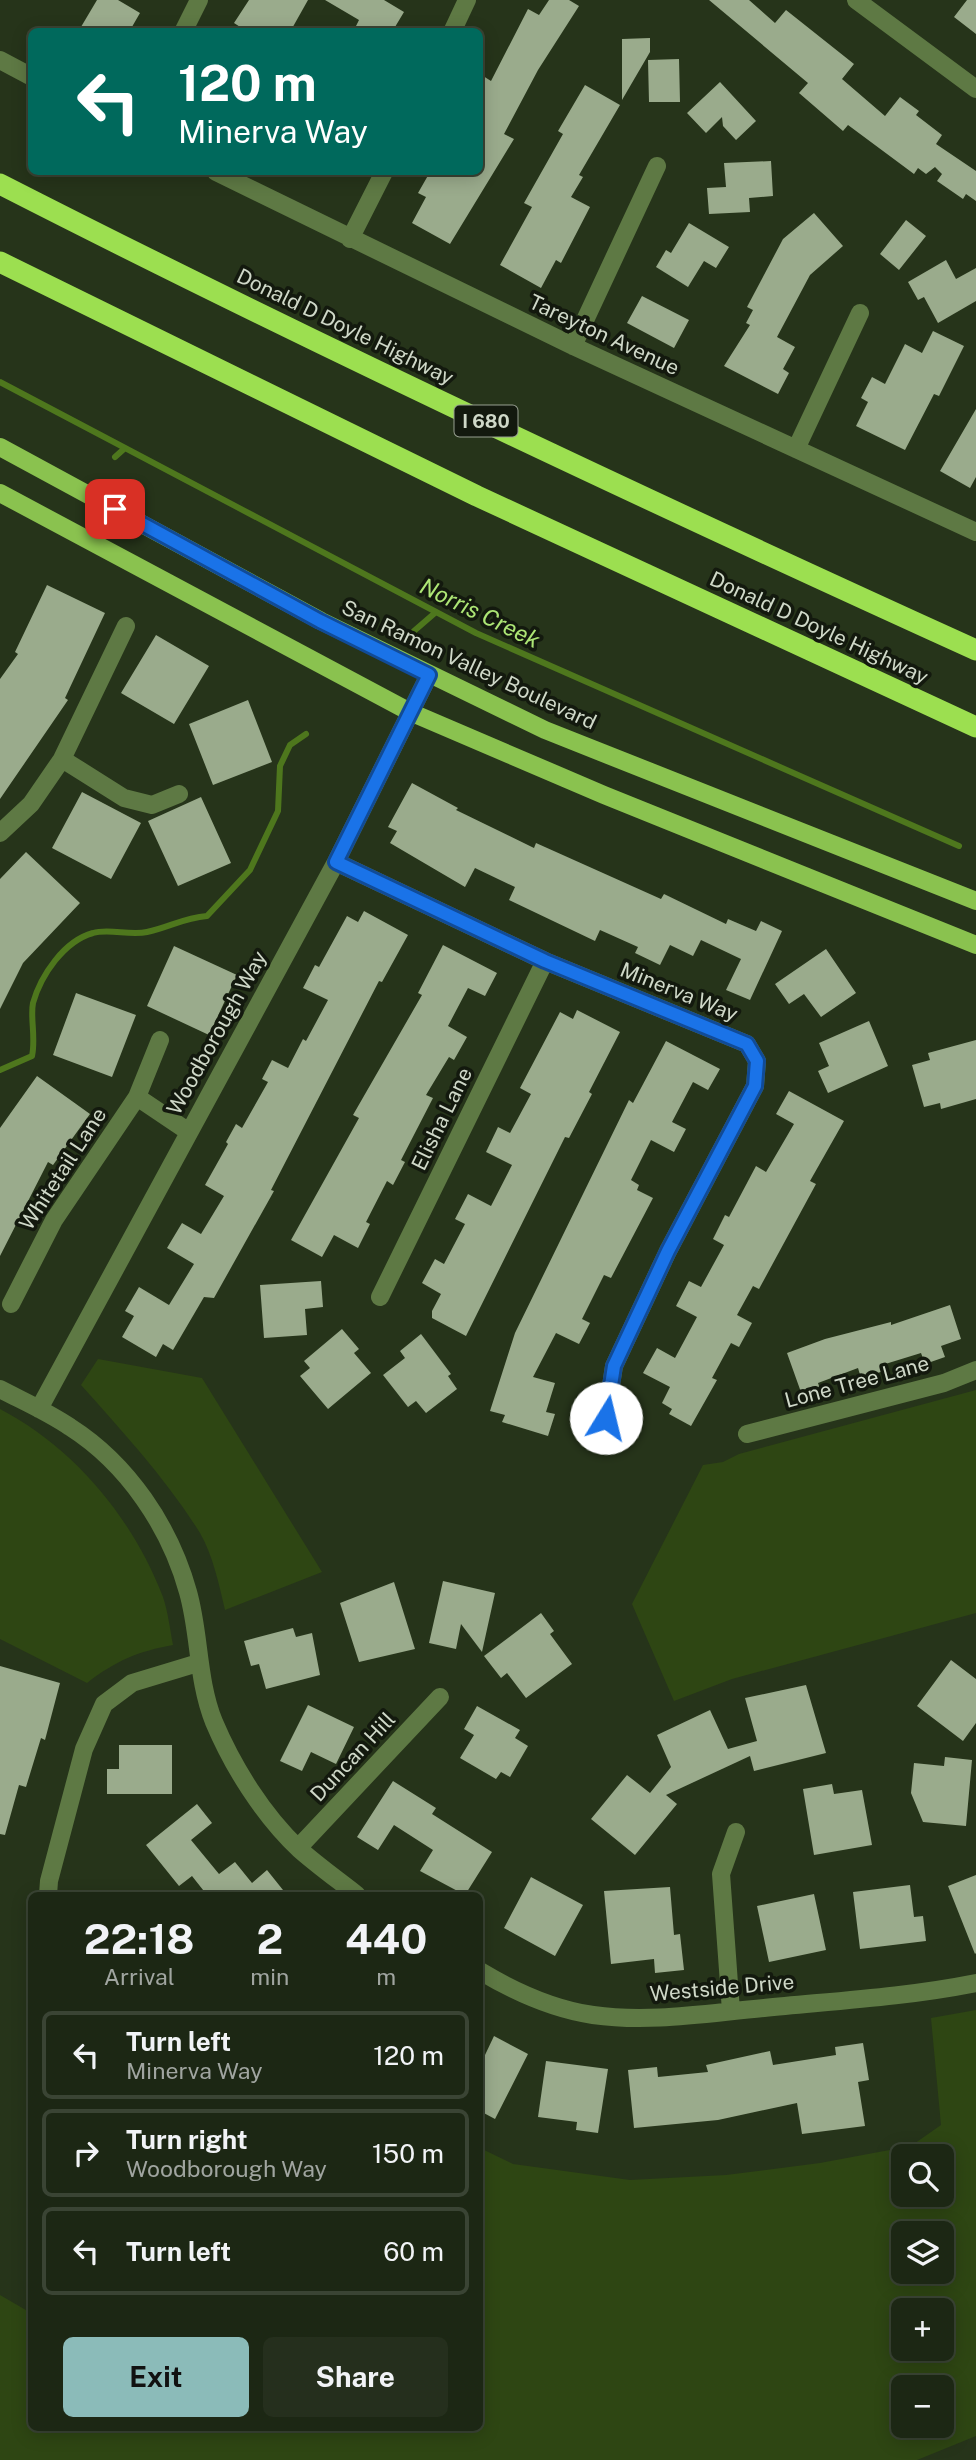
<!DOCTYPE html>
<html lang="en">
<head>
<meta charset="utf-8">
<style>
  :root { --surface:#1c2714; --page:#252f1d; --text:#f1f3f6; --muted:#a0a5a0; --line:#3a4434; --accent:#8bbbb9 }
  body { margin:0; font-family:"Public Sans",sans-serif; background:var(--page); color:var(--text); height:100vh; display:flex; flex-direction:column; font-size:26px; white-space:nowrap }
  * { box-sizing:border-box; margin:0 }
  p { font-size:23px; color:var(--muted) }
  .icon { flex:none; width:38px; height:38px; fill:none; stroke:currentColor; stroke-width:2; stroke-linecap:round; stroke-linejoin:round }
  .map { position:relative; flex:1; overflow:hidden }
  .sheet { position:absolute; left:28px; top:1892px; width:455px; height:539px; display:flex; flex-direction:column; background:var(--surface); border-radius:10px; box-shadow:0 4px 18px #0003,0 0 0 2px var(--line) }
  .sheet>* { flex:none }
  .guide { position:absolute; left:28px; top:28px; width:455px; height:147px; border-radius:10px; box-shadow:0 4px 18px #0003,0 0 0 2px var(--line); background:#00695c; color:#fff; overflow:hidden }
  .buttons { position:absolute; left:891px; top:2144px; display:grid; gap:14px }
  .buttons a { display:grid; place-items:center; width:63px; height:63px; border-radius:10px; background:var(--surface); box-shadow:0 4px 18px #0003,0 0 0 2px var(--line); font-size:35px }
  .pin { position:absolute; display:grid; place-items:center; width:60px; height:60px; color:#fff; margin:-30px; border-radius:14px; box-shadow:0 4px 10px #0006 }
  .me { position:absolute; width:77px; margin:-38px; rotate:9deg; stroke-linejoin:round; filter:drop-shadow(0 0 5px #0008) }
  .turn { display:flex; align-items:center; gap:24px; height:147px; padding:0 35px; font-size:32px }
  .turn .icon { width:91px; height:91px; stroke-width:2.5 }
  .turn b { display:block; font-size:49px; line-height:60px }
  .eta { display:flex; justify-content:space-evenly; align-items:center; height:119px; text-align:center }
  .eta b { font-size:42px; font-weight:700; line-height:49px }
  .primary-button { display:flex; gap:14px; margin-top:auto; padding:14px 35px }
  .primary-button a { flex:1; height:80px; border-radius:10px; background:var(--accent); color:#111; font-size:28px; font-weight:700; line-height:80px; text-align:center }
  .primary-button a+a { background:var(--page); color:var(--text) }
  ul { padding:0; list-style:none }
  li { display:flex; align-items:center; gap:21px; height:88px; margin:0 14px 10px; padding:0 21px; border:4px solid var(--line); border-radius:10px }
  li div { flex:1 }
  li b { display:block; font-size:26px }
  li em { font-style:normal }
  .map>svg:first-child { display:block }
</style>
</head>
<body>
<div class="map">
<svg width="976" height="2460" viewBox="0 0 976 2460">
  <rect width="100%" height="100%" fill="#26341a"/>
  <path fill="#2e4613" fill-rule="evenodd" d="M98,1359l104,19 120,194 -97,38c-6,-26 -12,-54 -25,-77 -33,-53 -78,-102 -119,-148z
    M976,1390v223l-244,66 -58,22 -42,-97 71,-139 20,-3 16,-8z
    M0,1409c75,39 133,110 163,188 5,15 7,32 10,48 -34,6 -58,16 -86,38l-87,-44z
    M976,2010v426l-59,24h-917v-165l31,18 1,114h448v-279l33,16 117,16 96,-5 94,-12 91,-17 30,-21 -10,-107zM942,2156v38h-39v-38zM942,2233v39h-39v-39zM942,2310v38h-39v-38zM942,2387v39h-39v-39z"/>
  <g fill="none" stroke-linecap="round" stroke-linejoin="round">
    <path stroke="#4e771d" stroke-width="6" d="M0,382l476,251 483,213
      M115,457l10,-9
      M414,631l22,-19
      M0,1070l32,-14c4,-18 -2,-39 1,-53 8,-28 31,-62 60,-70 16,-5 37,3 54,-1 23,-5 36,-14 60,-16l43,-46 28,-59 2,-45 10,-21 16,-11"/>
  </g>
  <path fill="#9aab8c" d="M97,0h21l22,13 -11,19h-51z
    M249,0h59l-18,32h-42l-14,-9z
    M325,0h59l20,12 -12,20h-39l6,-12z
    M549,0h20l10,6 -41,64 -34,64 10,5 -64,105 -38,-21 14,-26 -8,-4 12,-21h50v-98l11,7 37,-72 11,6z
    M709,0h40l26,23 11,-13 68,54 -12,15 43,37 15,-19 19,14 -3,4 26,20 -6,9 40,27v30l-10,-7 -3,5 -26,-18 5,-7 -7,-7 -9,7 -8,-6 -4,6 -66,-49 -5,6 -44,-38 9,-10z
    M967,0h9v34l-22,-17z
    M650,38v14l-28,48v-61z
    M679,59l1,43h-31l-1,-42z
    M720,82l36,39 -20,19 -13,-14 -1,-9 -16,16 -19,-20z
    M585,85l35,20 -41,70 4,2 -12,20 19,10 -29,56 -5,-3 -15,28 -41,-23 32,-58 -8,-4 39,-69 -5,-3z
    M771,161l2,35 -24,2 1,14 -41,2 -2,-26 19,-1 -2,-24z
    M814,213l29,33 -33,29 -33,62 18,10 -12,22 6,4 -11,21 -54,-28 26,-41 -4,-2 7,-13 -6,-3 36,-68z
    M906,220l20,16 -27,34 -19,-16z
    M689,223l40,24 -13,21 -12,-7 -16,26 -32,-20 10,-17 5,3z
    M946,260l10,19 20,-11v33l-38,22 -14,-26 -6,3 -10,-18z
    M642,296l47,24 -15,28 -47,-25z
    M933,331l31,15 -25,50 -5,-2 -29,56 -49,-24 12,-24 -7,-4 11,-21 13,7 20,-40 17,9z
    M976,409v68l-6,11 -30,-17z
    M47,585l58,28 -40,85 3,2 -68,99v-120l18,-25 -3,-2z
    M156,635l53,31 -35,58 -53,-31z
    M248,700l24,62 -59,23 -24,-61z
    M412,783l46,25 -2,2 78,38 2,-5 125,56 3,-5 62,30 2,-5 28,12 5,-10 21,10 -32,69 -24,-10 15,-31 -40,-19 -8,16 -23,-11 -10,20 -25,-12 3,-6 -38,-17 -5,11 -86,-41 6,-13 -40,-19 -10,19 -75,-44 7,-12 -9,-4z
    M82,792l59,31 -30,56 -59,-31z
    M201,797l30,66 -53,23 -30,-65z
    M26,852l54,51 -57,60 -23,46v-130z
    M364,911l44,24 -26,47 -3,-1 -108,209 3,1 -60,107 -10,-1 -31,53 -10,-6 -7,13 -34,-20 12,-21 -9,-5 14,-24 30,18 25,-41 -27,-16 15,-25 19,11 23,-38 -19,-11 23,-41 -2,-2 10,-18 6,4 26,-46 -6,-3 10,-19 16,8 15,-29 3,2 22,-41 -25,-12 12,-23 4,2 28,-51 11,6z
    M443,945l54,28 -12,23 -17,-8 -20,38 19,11 -13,23 -5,-3 -23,38 7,3 -32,62 4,2 -12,23 -6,-4 -21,41 4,2 -12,24 -24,-13 -12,22 -31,-17 68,-122 -6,-3 69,-120 -4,-2z
    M174,946l63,29 -28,60 -62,-29z
    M826,949l30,44 -35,24 -17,-23 -15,10 -14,-20z
    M76,993l60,22 -24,62 -59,-22z
    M577,1010l43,22 -31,60 3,2 -23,44 -4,-1 -99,199 -34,-18v-7l9,-17 -19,-11 13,-24 9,5 21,-40 -10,-5 13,-25 23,12 21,-41 -26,-13 12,-25 12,6 21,-39 -11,-6 40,-76 13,7z
    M869,1021l19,45 -60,27 -10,-22 11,-5 -10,-23z
    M976,1040v59l-35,10 -1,-6 -16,4 -12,-42 18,-5 -2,-7z
    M666,1041l54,28 -12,21 -15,-8 -21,40 14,7 -12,23 -23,-12 -20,40 8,5 -2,5 16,8 -42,80 -7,-3 -22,44 8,4 -11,21 -23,-11 -23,44 22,6 -9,29 9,2 -7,22 -46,-14 3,-7 -15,-4 25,-78 114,-233 4,3z
    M37,1076l53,38 -37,51 -5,-3 -48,94v-128z
    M789,1091l55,30 -34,60 6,3 -57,105 -6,-3 -16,29 15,8 -13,24 -8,-4 -19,35 5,2 -26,46 -22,-12 3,-5 -10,-6 8,-16 -27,-14 14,-25 18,10 22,-41 -21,-11 13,-25 12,6 23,-42 -11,-6 12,-24 4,2 27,-51 10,6 28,-48 -18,-10z
    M321,1281l2,26 -18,2 2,26 -43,3 -4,-53z
    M950,1305l11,34 -20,7 4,11 -20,7 -4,-11 -39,12 2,6 -23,7 -3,-10 -40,15 2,6 -18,6 -15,-42 38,-14 66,-17v3z
    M342,1329l17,20 -5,4 17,20 -43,36 -28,-33 10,-8 -6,-7z
    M421,1334l30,40 -3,2 9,13 -31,24 -10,-12 -8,6 -25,-32 22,-17 -5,-7z
    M443,1581l52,12 -13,59 -21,-28 -5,25 -27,-6z
    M394,1582l21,67 -56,13 -19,-59z
    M541,1613l13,18 -4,3 22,30 -46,34 -19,-25 -6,5 -17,-22z
    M293,1628l3,9 16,-4 8,42 -54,14 -7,-25 -8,2 -7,-25z
    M951,1660l25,19v44l-13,18 -46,-35z
    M0,1666l60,17 -15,57 -4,-2 -15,49 -7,-2 -14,50 -5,-1z
    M806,1685l20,68 -72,18 -4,-15 -84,39 11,9 -42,51 -44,-36 36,-44 23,18 21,-26 -14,-32 53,-25 18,39 29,-8 -12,-43z
    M308,1705l46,22 -18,37 -25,-12 -9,19 -22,-10z
    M477,1706l43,24 -5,8 13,8 -18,31 -9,-5 -5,7 -36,-21 14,-23 -10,-6z
    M119,1745h53v49h-65v-25h12z
    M945,1757l27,3 -6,66 -43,-4 -12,-29 3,-30 30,3z
    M393,1781l43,27 -4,6 60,38 -27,43 -45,-24 13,-21 -39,-25 -16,25 -21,-13z
    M832,1784l2,10 28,-4 10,55 -58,10 -11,-66z
    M197,1804l15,19 -21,17 28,34 16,-12 17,21 15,-13 20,25h-80l-15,-19 -13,10 -33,-41z
    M976,1875v78l-1,1 -27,-68z
    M531,1877l52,28 -28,51 -51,-28z
    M910,1885l4,32 9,-1 3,25 -66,8 -7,-57z
    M670,1887l4,48 6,-1 4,36 -29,3 -1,-14 -43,5 -7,-73z
    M814,1894l12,56 -57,12 -12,-56z
    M494,2036l34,18 -33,65 -15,-8v-59l5,3z
    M863,2043l6,37 -11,2 7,44 -63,8 -5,-31 -79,17 -84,8 -6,-58 29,-3 1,10 50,-5 -2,-7 64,-14 3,14 63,-10 -1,-8z
    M546,2061l62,8 -10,64 -22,-3 1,-8 -39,-5z"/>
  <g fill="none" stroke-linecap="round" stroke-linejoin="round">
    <path stroke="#5e7944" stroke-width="18" d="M856,0l120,89
      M183,32l16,-32
      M452,32l15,-32
      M0,60l32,17
      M216,172l357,174 403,186
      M350,239l34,-67
      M573,346l84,-180
      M796,449l64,-136
      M62,759l62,39 28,7 27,-11
      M0,833l31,-29 31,-45 64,-133
      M336,862l209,99 202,83 10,17 -2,25 -87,165 -54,115 -8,52
      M137,1097l52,35
      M380,1297l165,-336
      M11,1304l43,-84 83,-123 23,-57
      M0,1389c23,12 48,23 70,38 58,37 100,100 118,165 12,42 9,88 26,130 19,45 49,93 85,127 18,16 39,31 58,46
      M39,1409l297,-547 93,-187
      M747,1434l197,-51 32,-13
      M298,1848l142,-151
      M48,1895l1,-14 35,-132 20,-45 28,-21 66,-20
      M480,1971c35,21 72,38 113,44 57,8 114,-2 171,-7 70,-7 142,-11 212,-25
      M731,2011l-10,-137 15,-42"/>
    <path stroke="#8ac24f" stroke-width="18" d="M0,447l321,174 224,109 431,171
      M0,493l410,219 194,83 372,150"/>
    <path stroke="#9cdf50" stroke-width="21" d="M0,184c321,164 648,317 976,466
      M0,262l477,234 499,231"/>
  </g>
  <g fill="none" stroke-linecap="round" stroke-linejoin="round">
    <g stroke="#114b97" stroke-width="18">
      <path id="route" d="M115,509l205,112 109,54 -93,187 209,99 202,83 10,17 -2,25 -87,165 -54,115 -8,52"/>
    </g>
    <use href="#route" stroke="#1a73e8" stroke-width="12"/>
  </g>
  <g text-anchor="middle" stroke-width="7" stroke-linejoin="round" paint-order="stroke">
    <rect fill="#13190e" stroke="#979f90" stroke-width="2" x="454.5" y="405.5" width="63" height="31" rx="5"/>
    <g font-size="19" font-weight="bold" fill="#cfd8c8">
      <text x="486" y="428">I 680</text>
    </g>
    <g font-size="21" fill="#cfd8c8" stroke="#13190e">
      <text transform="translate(345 327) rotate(26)" y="7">Donald D Doyle Highway</text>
      <text transform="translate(604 335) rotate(25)" y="7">Tareyton Avenue</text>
      <text transform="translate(819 628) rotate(25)" y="7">Donald D Doyle Highway</text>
      <text transform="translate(469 665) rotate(25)" y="7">San Ramon Valley Boulevard</text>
      <text transform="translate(679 992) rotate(22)" y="7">Minerva Way</text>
      <text transform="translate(217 1033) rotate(-61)" y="7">Woodborough Way</text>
      <text transform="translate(442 1119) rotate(-64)" y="7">Elisha Lane</text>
      <text transform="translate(63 1169) rotate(-57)" y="7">Whitetail Lane</text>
      <text transform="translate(857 1382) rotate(-15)" y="7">Lone Tree Lane</text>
      <text transform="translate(353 1757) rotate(-47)" y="7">Duncan Hill</text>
      <text transform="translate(722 1988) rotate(-5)" y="7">Westside Drive</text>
    </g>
    <g font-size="23" font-style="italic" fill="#ade675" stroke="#13190e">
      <text transform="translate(480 613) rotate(26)" y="8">Norris Creek</text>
    </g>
  </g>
</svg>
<div class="buttons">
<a><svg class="icon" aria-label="search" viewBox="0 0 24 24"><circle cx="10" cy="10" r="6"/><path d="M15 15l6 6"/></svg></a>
<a><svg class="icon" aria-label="layers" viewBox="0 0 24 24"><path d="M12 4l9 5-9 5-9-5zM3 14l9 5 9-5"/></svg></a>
<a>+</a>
<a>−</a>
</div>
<div class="pin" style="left:115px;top:509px;background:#d93025"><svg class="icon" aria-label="arrive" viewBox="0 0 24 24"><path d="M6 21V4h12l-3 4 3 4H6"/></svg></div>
<svg class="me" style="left:606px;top:1418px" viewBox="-20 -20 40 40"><circle r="19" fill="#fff"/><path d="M0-13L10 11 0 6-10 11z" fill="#1a73e8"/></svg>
<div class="guide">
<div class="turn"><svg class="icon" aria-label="left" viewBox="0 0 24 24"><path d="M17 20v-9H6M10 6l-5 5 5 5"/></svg><div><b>120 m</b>Minerva Way</div></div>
</div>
<section class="sheet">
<div class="eta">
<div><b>22:18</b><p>Arrival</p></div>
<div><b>2</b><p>min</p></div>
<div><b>440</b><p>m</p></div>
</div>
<ul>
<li><svg class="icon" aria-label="left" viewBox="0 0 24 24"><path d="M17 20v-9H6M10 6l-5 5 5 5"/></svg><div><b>Turn left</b><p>Minerva Way</p></div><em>120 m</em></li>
<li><svg class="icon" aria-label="right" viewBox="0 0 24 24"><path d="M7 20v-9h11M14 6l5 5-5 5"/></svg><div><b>Turn right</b><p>Woodborough Way</p></div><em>150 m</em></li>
<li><svg class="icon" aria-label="left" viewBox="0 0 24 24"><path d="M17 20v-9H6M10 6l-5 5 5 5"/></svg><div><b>Turn left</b></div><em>60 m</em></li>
</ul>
<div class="primary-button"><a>Exit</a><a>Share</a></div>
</section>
</div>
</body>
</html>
